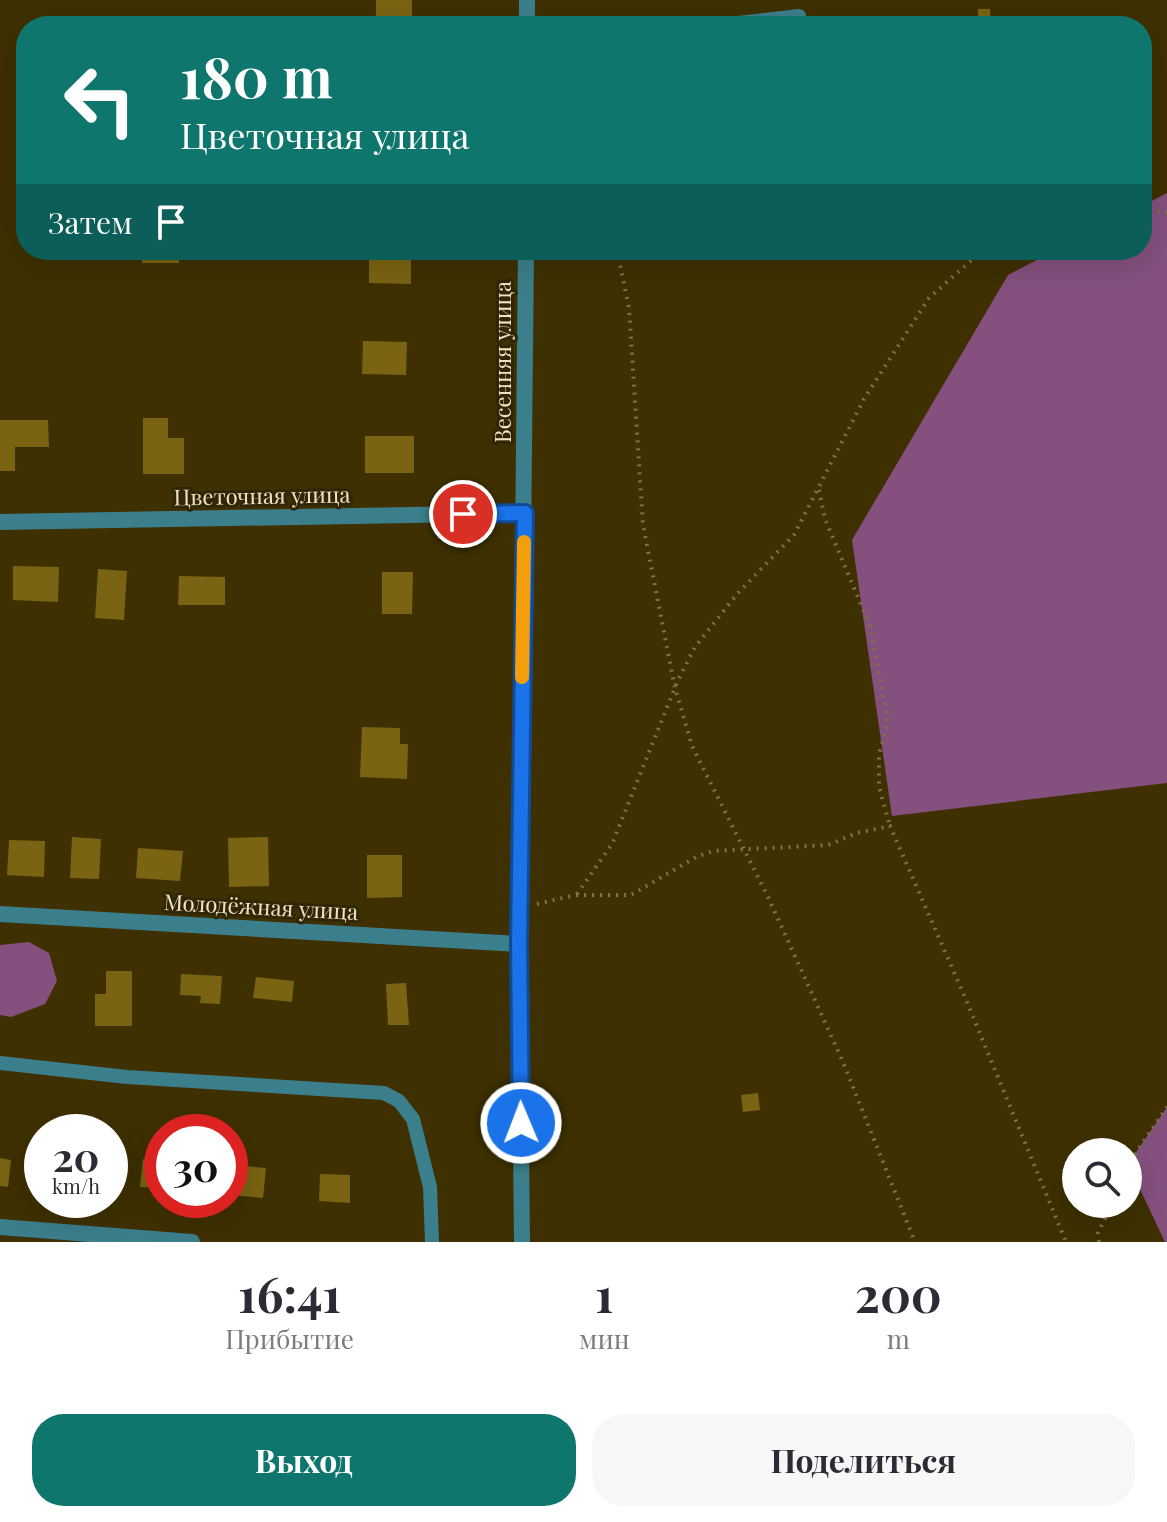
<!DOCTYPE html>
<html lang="ru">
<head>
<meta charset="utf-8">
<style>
  :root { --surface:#fff; --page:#f7f7f7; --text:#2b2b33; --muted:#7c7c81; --accent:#0f766e }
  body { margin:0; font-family:"Playfair Display",serif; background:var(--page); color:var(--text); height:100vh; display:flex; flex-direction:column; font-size:30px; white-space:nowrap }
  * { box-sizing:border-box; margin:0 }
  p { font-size:26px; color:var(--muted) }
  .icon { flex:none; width:44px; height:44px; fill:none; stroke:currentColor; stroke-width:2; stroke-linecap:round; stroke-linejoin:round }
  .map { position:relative; height:1242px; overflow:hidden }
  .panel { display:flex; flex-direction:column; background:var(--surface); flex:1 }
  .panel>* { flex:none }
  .banner { position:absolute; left:16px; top:16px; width:1136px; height:244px; border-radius:32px; box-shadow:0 8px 32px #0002; background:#0f766e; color:#fff; overflow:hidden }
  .controls { position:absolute; left:1062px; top:1138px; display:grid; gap:16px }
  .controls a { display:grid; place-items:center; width:80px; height:80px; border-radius:50%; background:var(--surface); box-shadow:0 8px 32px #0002; font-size:40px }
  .speed { position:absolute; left:24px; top:1114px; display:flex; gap:16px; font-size:40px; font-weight:700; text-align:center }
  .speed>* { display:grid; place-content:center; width:104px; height:104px; border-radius:50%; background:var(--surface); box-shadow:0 8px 32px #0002; line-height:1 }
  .speed small { font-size:20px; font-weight:400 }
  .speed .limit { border:12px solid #d22; background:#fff; color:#111 }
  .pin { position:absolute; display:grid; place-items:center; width:68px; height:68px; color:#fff; margin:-34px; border:4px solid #fff; border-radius:50%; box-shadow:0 2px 8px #0007 }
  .me { position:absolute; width:88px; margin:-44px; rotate:359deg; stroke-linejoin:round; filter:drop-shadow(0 0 6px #0008) }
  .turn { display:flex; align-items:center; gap:28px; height:168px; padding:0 32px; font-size:36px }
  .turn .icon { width:104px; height:104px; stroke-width:2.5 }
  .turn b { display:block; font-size:56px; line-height:68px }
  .then { display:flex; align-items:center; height:76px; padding:0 32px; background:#0003; gap:16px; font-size:30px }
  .eta { display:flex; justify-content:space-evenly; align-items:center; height:136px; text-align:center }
  .eta b { font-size:48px; font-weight:700; line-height:56px }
  .button { display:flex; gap:16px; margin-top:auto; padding:16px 32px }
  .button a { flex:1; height:92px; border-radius:32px; background:var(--accent); color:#fff; font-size:32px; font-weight:700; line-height:92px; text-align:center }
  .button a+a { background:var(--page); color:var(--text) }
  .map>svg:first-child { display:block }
</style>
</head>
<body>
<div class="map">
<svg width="1167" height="1242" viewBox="0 0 1167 1242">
  <rect width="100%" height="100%" fill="#3e3000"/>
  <path fill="#85507e" d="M1167,193v590l-275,33 -40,-276 156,-265 48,-25h86v-44z
    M29,942l20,11 8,28 -12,23 -34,13 -11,-2v-70z
    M1167,1107v135h-2l-37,-78z"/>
  <path fill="#7a6312" d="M376,0h36v26h-36z
    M978,9h12l1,17h-13z
    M143,250h36v13h-37z
    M369,250h42v34l-42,-1z
    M363,341l44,1 -1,33 -44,-1z
    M143,418h25v20h16v36h-41z
    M0,420h48l1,27h-34v24h-15z
    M365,436h49v37h-49z
    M13,566l46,1 -1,35 -45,-2z
    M98,569l29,2 -3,49 -29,-2z
    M382,572h31l-1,42h-30z
    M179,576l46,1v28h-47z
    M362,727l38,1v16h8l-1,35 -47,-2z
    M72,837l29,2 -2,40 -29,-1z
    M268,837l1,49 -40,1 -1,-49z
    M9,840l36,1 -1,36 -37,-2z
    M138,848l45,3 -3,30 -44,-3z
    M367,855h35v42l-35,1z
    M106,971h26v55h-37v-32h11z
    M181,974l41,2 -2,28 -20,-1 1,-7 -21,-1z
    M256,977l38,4 -2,21 -39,-4z
    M406,983l3,42h-21l-2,-41z
    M758,1093l2,17 -17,2 -2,-17z
    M0,1158l11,2 -3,27 -8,-1z
    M143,1159l19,2v27l-22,-1z
    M234,1165l32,3 -3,30 -32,-3z
    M320,1174l30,1v28l-31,-2z"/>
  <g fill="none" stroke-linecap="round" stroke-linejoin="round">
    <path stroke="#7e7248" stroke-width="4" stroke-dasharray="2 6" stroke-linecap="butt" d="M1142,208l25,5
      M617,250l12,58 14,217 32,163 17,58 77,153 74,163 72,180
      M819,490l6,29 45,107 18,95 -9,33v33l11,39
      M577,894l35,-50 66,-164 17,-33 42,-53 57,-59 70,-136 65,-101 54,-48
      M537,904l39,-9h55l65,-38 17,-6 115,-6 29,-12 33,-7 74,169 102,247
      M1128,1169l7,-15 32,-47
      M1099,1242l-1,-9 14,-29"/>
    <path stroke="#3c7f8c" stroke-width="14" d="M712,26l87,-10
      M0,1063l127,14 257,16 15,8 14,18 17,68 2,55"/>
    <path stroke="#3c7f8c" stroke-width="16" d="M527,26v-26
      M0,522l525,-9
      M0,914l519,30
      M0,1227l192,15
      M522,1242l-3,-298 7,-694"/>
  </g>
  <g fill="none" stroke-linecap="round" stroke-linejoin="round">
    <g stroke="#114b97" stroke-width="20">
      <path id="route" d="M463,514l62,-1 -6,431 2,179"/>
    </g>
    <use href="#route" stroke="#1a73e8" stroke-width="14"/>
    <path stroke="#f59e0b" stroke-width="14" d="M522,677l2,-135"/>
  </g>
  <g text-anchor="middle" stroke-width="6" stroke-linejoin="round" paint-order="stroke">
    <g font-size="22" fill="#eee4c5" stroke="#312706">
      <text transform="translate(503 362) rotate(-90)" y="8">Весенняя улица</text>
      <text transform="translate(262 496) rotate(-1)" y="8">Цветочная улица</text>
      <text transform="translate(261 907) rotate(3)" y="8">Молодёжная улица</text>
    </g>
  </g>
</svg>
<div class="controls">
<a><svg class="icon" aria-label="search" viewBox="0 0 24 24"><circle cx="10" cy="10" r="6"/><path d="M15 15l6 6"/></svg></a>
</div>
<div class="speed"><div>20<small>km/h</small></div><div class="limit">30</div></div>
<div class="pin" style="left:463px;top:514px;background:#d93025"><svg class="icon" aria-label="arrive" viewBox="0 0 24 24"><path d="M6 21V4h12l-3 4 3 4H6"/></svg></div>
<svg class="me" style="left:521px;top:1123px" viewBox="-20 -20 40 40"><circle r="17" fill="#1a73e8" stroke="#fff" stroke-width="3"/><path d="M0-11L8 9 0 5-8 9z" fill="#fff"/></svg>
<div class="banner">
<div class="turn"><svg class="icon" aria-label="left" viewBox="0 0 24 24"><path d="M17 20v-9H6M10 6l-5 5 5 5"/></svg><div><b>180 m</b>Цветочная улица</div></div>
<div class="then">Затем<svg class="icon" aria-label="arrive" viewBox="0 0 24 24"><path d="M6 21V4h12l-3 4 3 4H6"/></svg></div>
</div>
</div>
<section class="panel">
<div class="eta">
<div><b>16:41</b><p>Прибытие</p></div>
<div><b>1</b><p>мин</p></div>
<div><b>200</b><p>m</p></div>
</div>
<div class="button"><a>Выход</a><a>Поделиться</a></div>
</section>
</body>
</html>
